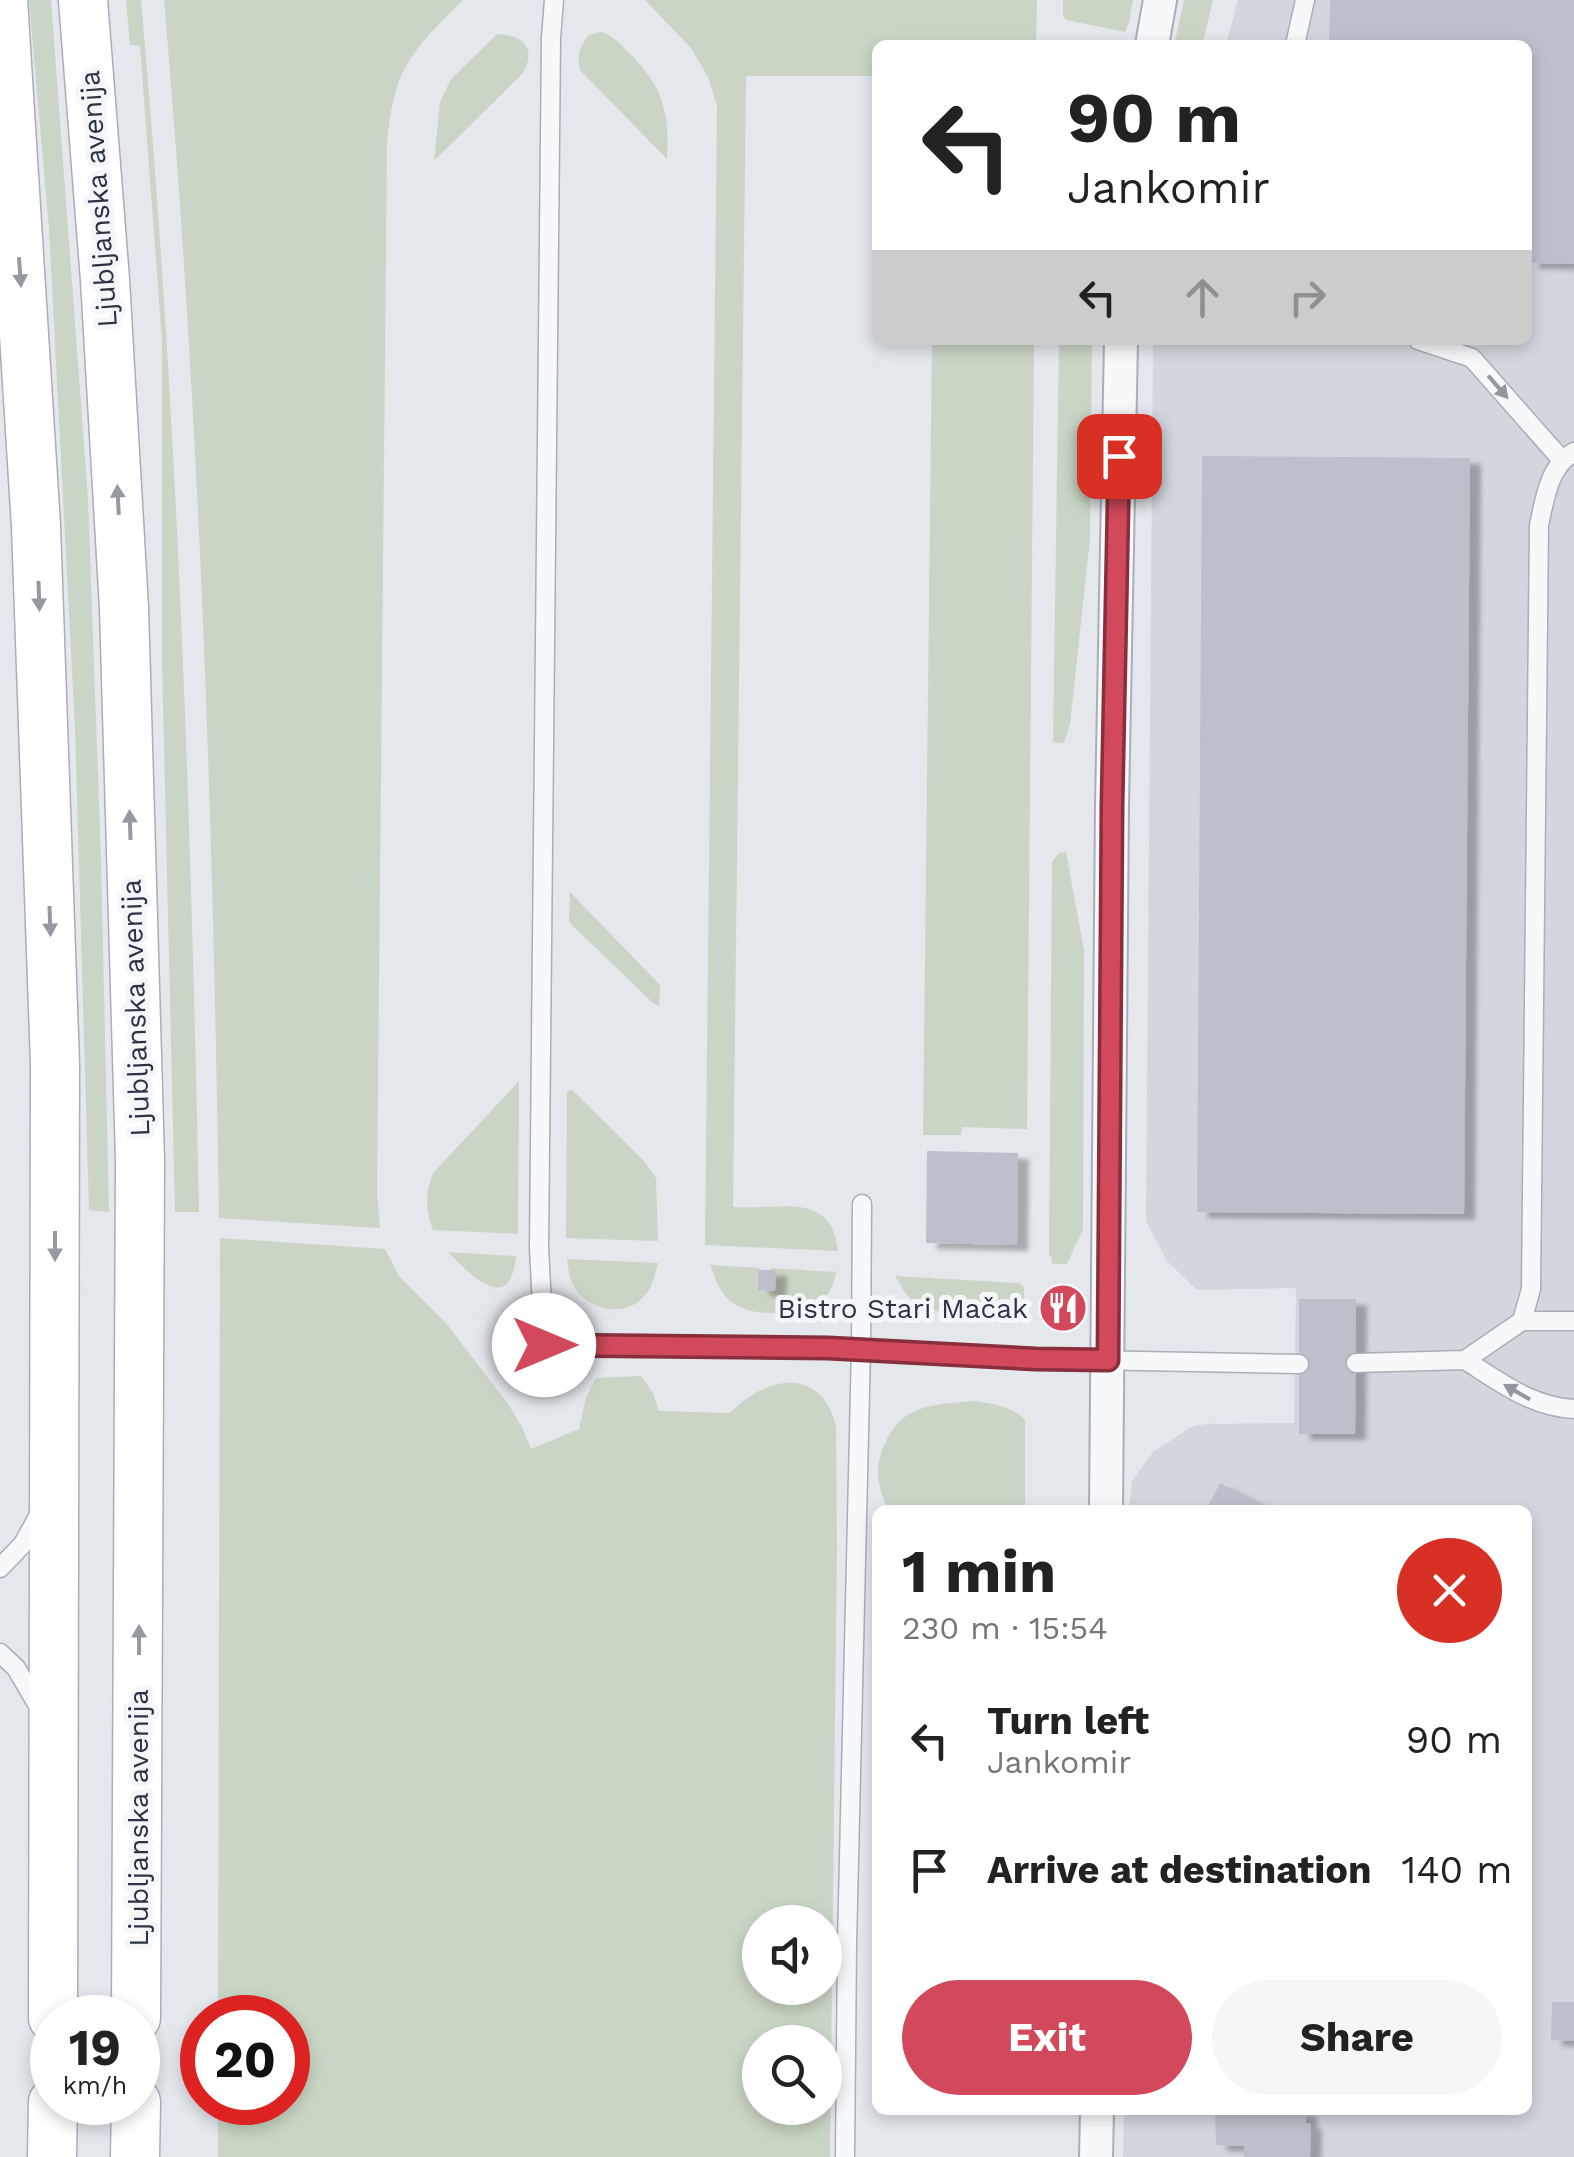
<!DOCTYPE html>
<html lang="en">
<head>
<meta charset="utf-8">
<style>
  :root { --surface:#fff; --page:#f6f6f6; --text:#222; --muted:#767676; --accent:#d1495b }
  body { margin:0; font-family:"Work Sans",sans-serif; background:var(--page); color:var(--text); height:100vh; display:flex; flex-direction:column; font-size:38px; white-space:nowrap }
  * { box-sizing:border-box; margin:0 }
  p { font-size:32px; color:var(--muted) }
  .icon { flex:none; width:55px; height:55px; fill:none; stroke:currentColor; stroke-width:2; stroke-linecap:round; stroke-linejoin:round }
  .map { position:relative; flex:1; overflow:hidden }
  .panel { position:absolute; left:872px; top:1505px; width:660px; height:610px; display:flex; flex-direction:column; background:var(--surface); border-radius:15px; box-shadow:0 5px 15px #0003 }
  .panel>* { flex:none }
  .hud { position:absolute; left:872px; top:40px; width:660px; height:305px; border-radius:15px; box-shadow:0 5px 15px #0003; background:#fff; color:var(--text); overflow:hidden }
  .controls { position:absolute; left:742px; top:1905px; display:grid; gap:20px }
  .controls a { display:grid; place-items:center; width:100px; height:100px; border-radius:50%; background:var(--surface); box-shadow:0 5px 15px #0003; font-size:50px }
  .speed { position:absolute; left:30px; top:1995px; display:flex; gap:20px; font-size:50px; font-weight:700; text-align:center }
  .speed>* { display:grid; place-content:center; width:130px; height:130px; border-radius:50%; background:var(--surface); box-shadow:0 5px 15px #0003; line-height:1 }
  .speed small { font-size:25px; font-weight:400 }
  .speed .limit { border:15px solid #d22; background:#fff; color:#111 }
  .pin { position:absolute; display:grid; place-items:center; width:85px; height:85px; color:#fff; margin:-42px; border-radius:20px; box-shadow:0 5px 15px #0006 }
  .me { position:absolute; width:110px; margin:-55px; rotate:90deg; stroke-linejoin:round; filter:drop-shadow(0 0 8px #0008) }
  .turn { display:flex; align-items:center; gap:35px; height:210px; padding:0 30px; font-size:45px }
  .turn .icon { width:130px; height:130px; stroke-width:2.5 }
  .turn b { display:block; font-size:70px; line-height:85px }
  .lanes { display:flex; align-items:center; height:95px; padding:0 30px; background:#0003; justify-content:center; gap:50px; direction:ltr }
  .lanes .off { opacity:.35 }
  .round { display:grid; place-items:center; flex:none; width:105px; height:105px; border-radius:52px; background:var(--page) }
  .head { display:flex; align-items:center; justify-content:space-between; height:170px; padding:0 30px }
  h1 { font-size:60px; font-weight:700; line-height:75px }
  .primary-button { display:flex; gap:20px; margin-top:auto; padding:20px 30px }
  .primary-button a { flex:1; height:115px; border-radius:60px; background:var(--accent); color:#fff; font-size:40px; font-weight:700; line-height:115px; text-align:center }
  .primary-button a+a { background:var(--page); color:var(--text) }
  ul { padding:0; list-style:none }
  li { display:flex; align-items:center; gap:30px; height:130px; padding:0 30px }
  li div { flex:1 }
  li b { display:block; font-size:38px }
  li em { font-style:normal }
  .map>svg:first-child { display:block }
</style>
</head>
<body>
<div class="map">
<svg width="1574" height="2157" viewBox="0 0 1574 2157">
  <defs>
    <filter id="shadow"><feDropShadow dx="11" dy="6" stdDeviation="2.5" flood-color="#0004"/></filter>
  </defs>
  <rect width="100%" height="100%" fill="#e4e7ec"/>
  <path fill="#d2d6de" d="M1238,0h336v2157h-451l1,-47h404v-600h-399l3,-29 21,-29 38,-25 15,-3 88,-1 2,-135 -99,2 -30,-29 -21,-40 7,-881h375v-295h-302z"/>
  <path fill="#c9d6c5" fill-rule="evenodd" d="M29,0h22l37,498 13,361 8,353 -20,-2 -14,-481 -26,-500z
    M126,0h15c36,403 50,808 58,1212h-24l-13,-550v-322l-22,-294 -10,-1z
    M164,0h299c-53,53 -69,67 -76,145l-10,1049 3,34 -161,-10c-6,-407 -20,-813 -55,-1218z
    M645,0h392l-1,45h-158l-1,31h-131l-13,1131c44,4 99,-18 105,44l-133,-6 12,-1139 -9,-29 -17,-29z
    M1063,0h70l-4,23 -4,9 -58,-12 -4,-4z
    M1184,0h29l-9,38 -5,6 -8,1 -16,-4z
    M601,32c12,4 18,10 26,19 35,33 43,61 40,108l-87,-89c-3,-15 -1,-23 9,-35z
    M497,34c26,1 41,15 25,40l-88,87 6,-59 11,-23z
    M932,340h102l-7,789 -65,-2 -1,8h-38z
    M1059,340h33l-2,199 -20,185 -6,19 -11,-1z
    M1066,852l18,98 -1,279 -16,35h-15v-6l-3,-3 3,-393 7,-9z
    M570,892l90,93 -1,21 -6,-3 -84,-81z
    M519,1081l-1,153 -85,-4c-8,-21 -8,-36 0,-57z
    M571,1089l72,71 13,18 2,63 -92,-3 1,-146z
    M220,1238l165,11 14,27 47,47 62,81 14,23 9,22 48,-20 7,-32 10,-19 45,-2 12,17 6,18 71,2c35,-37 92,-48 106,14l1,121 -7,609h-612v-54l70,-1v-84l-70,-1zM760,1922h65v66h-65zM760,2042h65v66h-65z
    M448,1252l68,4c-6,62 -47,17 -68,-4z
    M567,1259l91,4c-3,11 -5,22 -12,31 -20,26 -60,17 -74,-11 -3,-7 -4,-16 -5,-24z
    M710,1265l51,3 -3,2v20h17l1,-19 -6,-1v-2l66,4c-6,37 -31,41 -64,41 -16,0 -32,-3 -44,-14 -10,-10 -13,-22 -18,-34z
    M895,1276l124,7 5,4v17c-33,12 -87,19 -116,-8 -5,-5 -9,-14 -13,-20z
    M975,1401c19,3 37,5 50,19v90h-137c-5,-12 -10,-24 -10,-38 0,-19 12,-45 28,-56 19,-13 47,-13 69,-15z"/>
  <path fill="#bbc0ca" filter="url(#shadow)" d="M1330,0h244v264l-46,-1v-218h-199z
    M1202,456l268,2 -6,756 -267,-2z
    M927,1151l91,2 -1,92 -91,-2z
    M758,1270h18l-1,21 -17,-1z
    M1299,1299h57l-1,135h-56z
    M1220,1483l52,27h-66z
    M1552,2002h22v39l-23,-1z
    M1215,2110h91v13h5l-1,34h-66v-11l-28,-1z"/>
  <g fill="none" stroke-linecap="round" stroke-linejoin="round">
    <g stroke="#a9aeb7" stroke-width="21">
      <path id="service" d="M554,0l-3,38 -12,1209 5,98 250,2 242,12 263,5
        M1295,45l10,-45
        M1418,340l54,18 89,101
        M1522,1321l9,-32 8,-764c6,-27 10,-59 35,-73
        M1465,1360c35,22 67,47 109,49
        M1356,1363l109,-3 57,-39h52
        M0,1568l23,-24 17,-31
        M0,1653l16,15 24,41
        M845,2157l2,-213 14,-596 1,-144"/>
    </g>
    <g stroke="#a9aeb7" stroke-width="36">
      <path id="minor" d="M1152,45l8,-45
        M1106,1510l6,-705 9,-465
        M1096,2157l1,-47"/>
    </g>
    <g stroke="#a9aeb7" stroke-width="51">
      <path id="secondary" d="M3,0l33,526 19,538 -2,954
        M83,0l22,280 19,328 16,552 -4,858
        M52,2157l1,-55
        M135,2157l1,-55"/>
    </g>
    <use href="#service" stroke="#f7f8fa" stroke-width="18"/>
    <use href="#minor" stroke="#f7f8fa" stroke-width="32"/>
    <use href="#secondary" stroke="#fff" stroke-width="48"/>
  </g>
  <defs><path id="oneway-solid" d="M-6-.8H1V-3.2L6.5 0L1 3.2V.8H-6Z" transform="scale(2.5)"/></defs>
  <g fill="#959aa2">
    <use href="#oneway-solid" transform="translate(20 272) rotate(86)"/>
    <use href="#oneway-solid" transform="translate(118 500) rotate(-93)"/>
    <use href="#oneway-solid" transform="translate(39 596) rotate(88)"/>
    <use href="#oneway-solid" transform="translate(130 825) rotate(-92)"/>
    <use href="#oneway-solid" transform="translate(50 921) rotate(88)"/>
    <use href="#oneway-solid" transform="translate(55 1246) rotate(90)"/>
    <use href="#oneway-solid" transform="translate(139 1640) rotate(-90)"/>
  </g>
  <g fill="#9196a0">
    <use href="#oneway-solid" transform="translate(1498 387) rotate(49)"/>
    <use href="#oneway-solid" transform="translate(1517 1392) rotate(-150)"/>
  </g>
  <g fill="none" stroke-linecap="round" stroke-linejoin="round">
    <g stroke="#882f3b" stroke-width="25">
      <path id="route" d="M544,1345l284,3 208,11 72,1 4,-555 7,-349"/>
    </g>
    <use href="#route" stroke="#d1495b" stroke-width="18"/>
  </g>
  <defs>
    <g id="restaurant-disc" transform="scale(2.5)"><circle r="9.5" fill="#d1495b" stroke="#f4f6f9"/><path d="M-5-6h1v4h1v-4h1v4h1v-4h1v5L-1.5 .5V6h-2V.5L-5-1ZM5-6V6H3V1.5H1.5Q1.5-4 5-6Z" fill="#fff"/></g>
  </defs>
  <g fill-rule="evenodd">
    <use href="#restaurant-disc" x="1063" y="1308"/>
  </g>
  <g text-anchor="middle" stroke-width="10" stroke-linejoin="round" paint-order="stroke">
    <g font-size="28" fill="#2b3445" stroke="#f4f6f9">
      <text transform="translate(98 199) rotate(-94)" y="10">Ljubljanska avenija</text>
      <text transform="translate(135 1008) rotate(-92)" y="10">Ljubljanska avenija</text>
      <text transform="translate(138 1818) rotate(-90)" y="10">Ljubljanska avenija</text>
    </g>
    <g font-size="28" fill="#2b3445" stroke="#f4f6f9" text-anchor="end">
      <text x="1028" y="1318">Bistro Stari Mačak</text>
    </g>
  </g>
</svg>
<div class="controls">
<a><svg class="icon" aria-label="sound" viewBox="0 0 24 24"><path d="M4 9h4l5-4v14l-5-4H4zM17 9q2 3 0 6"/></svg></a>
<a><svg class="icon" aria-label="search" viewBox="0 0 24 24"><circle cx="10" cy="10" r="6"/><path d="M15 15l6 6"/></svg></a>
</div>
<div class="speed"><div>19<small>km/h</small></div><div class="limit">20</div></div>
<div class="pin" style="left:1119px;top:456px;background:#d93025"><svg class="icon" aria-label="arrive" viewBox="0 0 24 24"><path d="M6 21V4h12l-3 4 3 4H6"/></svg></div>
<svg class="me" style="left:544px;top:1345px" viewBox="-20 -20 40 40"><circle r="19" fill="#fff"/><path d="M0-13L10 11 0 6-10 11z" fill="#d1495b"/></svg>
<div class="hud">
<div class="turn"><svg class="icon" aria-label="left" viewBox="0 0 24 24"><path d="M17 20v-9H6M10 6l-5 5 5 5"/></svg><div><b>90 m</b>Jankomir</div></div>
<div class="lanes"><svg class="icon" aria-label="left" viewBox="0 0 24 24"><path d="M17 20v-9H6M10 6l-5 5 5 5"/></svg><svg class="icon off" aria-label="ahead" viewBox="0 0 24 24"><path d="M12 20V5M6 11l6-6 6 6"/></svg><svg class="icon off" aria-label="right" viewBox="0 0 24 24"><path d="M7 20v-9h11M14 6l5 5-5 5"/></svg></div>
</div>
<section class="panel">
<div class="head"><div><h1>1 min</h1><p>230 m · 15:54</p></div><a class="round" style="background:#d93025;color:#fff"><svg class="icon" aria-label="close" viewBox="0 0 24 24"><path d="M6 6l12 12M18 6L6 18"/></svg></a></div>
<ul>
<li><svg class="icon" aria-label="left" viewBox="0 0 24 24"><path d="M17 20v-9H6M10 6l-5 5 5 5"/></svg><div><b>Turn left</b><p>Jankomir</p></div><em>90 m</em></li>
<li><svg class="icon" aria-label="arrive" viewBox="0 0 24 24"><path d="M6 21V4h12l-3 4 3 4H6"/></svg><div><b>Arrive at destination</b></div><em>140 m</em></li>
</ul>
<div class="primary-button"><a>Exit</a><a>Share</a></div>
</section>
</div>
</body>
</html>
